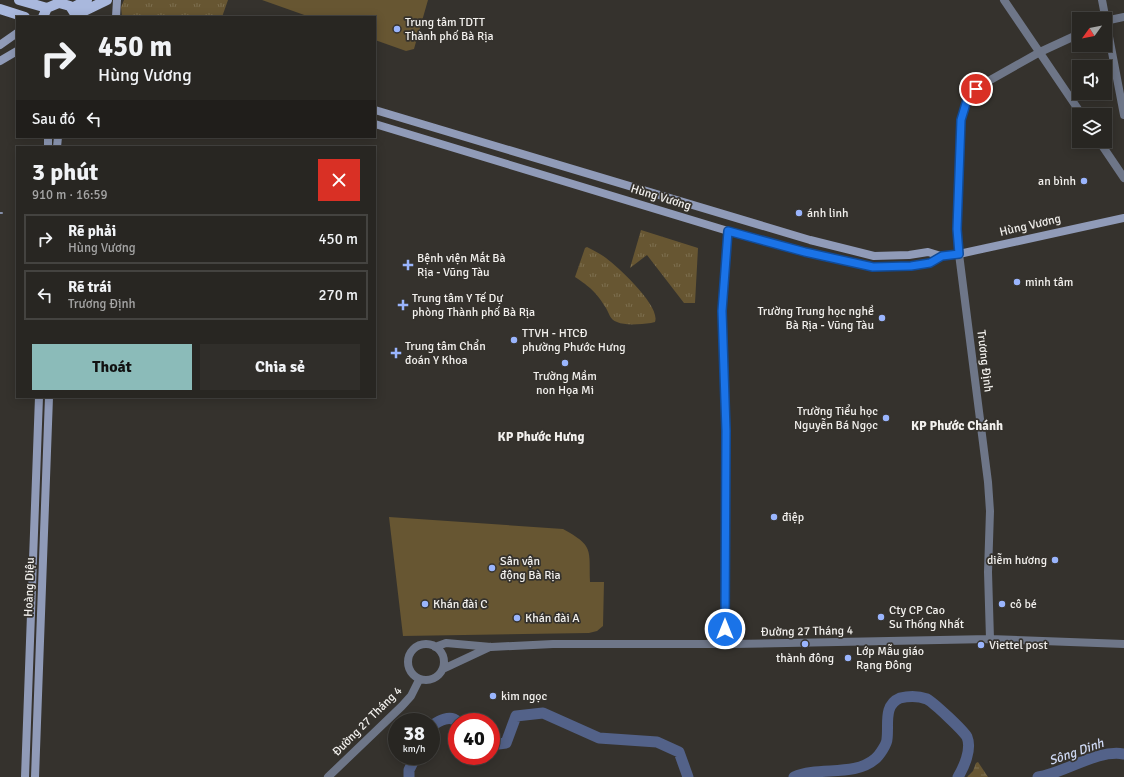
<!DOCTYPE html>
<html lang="vi">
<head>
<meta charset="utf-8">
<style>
  :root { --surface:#282622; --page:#302e2a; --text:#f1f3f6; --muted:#a5a5a5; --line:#444340; --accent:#8bbbb9 }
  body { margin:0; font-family:Signika,sans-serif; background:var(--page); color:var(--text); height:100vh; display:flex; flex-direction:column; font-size:15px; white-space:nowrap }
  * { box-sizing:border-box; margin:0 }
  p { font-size:13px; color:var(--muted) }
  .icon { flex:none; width:22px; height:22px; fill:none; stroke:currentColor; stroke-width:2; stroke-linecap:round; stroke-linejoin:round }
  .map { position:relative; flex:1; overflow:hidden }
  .panel { position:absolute; left:16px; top:146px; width:360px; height:252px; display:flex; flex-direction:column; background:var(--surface); border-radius:0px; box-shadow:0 2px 10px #0003,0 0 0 1px var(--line) }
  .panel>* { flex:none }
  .hud { position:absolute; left:16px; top:16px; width:360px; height:122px; border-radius:0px; box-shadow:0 2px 10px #0003,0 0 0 1px var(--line); background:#282622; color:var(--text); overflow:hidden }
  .needle { width:26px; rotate:237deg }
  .controls { position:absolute; left:1072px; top:12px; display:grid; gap:8px }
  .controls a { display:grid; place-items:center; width:40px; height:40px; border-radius:0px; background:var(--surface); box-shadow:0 2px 10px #0003,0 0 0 1px var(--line); font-size:20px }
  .speed { position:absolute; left:388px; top:713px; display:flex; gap:8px; font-size:20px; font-weight:700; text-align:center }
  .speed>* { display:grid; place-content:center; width:52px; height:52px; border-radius:50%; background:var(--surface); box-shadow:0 2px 10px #0003,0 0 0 1px var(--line); line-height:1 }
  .speed small { font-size:10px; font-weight:400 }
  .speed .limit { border:6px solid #d22; background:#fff; color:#111 }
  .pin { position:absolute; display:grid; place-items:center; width:34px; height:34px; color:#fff; margin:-17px; border:2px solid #fff; border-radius:50%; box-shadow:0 1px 4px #0007 }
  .me { position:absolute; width:44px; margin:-22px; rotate:0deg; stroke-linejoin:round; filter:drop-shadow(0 0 3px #0008) }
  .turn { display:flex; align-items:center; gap:14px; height:84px; padding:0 16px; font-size:18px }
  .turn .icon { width:52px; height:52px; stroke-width:2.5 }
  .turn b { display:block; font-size:28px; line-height:34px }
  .then { display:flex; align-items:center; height:38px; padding:0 16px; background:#0003; gap:8px; font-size:15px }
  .round { display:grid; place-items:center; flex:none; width:42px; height:42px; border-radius:0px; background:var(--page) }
  .overview { display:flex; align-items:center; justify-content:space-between; height:68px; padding:0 16px }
  h1 { font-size:24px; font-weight:800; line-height:30px }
  .cta { display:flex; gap:8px; margin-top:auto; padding:8px 16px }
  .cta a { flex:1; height:46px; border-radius:0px; background:var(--accent); color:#111; font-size:16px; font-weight:800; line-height:46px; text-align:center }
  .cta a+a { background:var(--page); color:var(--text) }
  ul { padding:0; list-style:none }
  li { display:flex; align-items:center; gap:12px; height:50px; margin:0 8px 6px; padding:0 8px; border:2px solid var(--line); border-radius:0px }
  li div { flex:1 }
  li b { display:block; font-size:15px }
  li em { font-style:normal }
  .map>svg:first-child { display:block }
</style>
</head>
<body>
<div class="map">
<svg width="1124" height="777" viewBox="0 0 1124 777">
  <defs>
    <pattern id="wetland-marsh" width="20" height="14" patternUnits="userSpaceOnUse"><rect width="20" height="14" fill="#675632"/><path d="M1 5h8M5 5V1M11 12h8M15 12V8" fill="none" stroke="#7d6f50"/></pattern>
    <pattern id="park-tufts" width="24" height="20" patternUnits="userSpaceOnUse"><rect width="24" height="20" fill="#675632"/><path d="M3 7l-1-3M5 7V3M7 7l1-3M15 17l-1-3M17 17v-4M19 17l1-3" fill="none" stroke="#7d6f50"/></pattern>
  </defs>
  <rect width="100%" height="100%" fill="#35322d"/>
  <path fill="url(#wetland-marsh)" d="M978,762l10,15h-21l6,-6 3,-8z"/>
  <path fill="url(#park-tufts)" d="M124,0h104l-6,17h-100l-1,-10z
    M641,230l57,18 -3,55h-11l-37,-48 -17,13z
    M587,247c7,4 14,7 19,11 12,9 55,48 49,64l-4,1c-10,1 -25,3 -34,-1 -7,-2 -8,-9 -11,-14 -10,-16 -16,-21 -31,-31l10,-29z"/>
  <path fill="#675632" d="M262,0h166l-14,49 -8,2 -31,-11v-23h-65z
    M389,517l174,12c31,17 26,20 27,53h14l-1,44 -6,5 -8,2 -186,3z"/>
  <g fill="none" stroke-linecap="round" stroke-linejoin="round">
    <path stroke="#838da7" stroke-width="2" d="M0,213h2"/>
    <path stroke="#536289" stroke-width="11" d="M431,726c8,-5 19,-12 27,-4
      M491,745l15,-2 10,-27 27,-3 56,25 58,4 22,10 9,25
      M409,777v-7l7,-14
      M794,777c25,-11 60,0 81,-18 4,-3 12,-15 12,-20 2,-14 -4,-34 13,-41 8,-2 19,-2 27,1 7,4 36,31 40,38 5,12 -3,30 -9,40
      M1038,777c27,-4 59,-28 86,-23"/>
    <path stroke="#6e7688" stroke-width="8" d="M1004,0l78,115
      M1102,0l22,115
      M1105,21l19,-4
      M1099,141l25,37
      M990,639l-2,-67 2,-61 -2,-29 -29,-228 -2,-25 4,-109 6,-20 9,-11 9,-6 55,-31 39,-18
      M408 662a18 18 0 1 1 36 0a18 18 0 1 1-36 0Z
      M725,644l1,-213 -4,-120 6,-80
      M435,647l11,-4 45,4 62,-3h180l257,-5 134,5
      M443,669l47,-22
      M328,777l74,-71 9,-10 8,-16"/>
    <path stroke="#909bb8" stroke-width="8" d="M116,17l1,-17
      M0,45l17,-12
      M0,61l17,-10
      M375,110l435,130 64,16 35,-1 19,-3 13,4
      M375,124l353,107 77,21 68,15 38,-1 19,-3 11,-7 18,-2 165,-36
      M48,147v-10
      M57,147l1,-10
      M25,777l14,-380
      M35,777l14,-380"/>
    <path stroke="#a9b8dd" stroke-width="10" d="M19,0l28,8
      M72,8l15,-8
      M0,9l25,8
      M76,15l31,-15
      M43,17l4,-9 12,-5 11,3 7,11"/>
  </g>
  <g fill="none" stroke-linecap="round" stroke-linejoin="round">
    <g stroke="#114b97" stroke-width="10">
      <path id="route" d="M725,629l1,-198 -4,-120 6,-80 77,21 68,15 38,-1 19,-3 12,-7 17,-2 -2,-25 4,-109 6,-20 9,-11"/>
    </g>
    <use href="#route" stroke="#1a73e8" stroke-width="7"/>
  </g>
  <g fill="#9ab5fd" stroke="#35322d" stroke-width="1.5">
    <circle cx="397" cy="29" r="4"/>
    <circle cx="1084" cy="181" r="4"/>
    <circle cx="799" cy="213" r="4"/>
    <path d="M406 259h4v4h4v4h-4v4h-4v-4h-4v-4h4z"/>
    <circle cx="1017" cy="282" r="4"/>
    <path d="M401 299h4v4h4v4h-4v4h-4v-4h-4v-4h4z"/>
    <circle cx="882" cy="318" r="4"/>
    <circle cx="514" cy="340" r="4"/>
    <path d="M394 347h4v4h4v4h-4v4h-4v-4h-4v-4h4z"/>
    <circle cx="565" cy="363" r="4"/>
    <circle cx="886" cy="418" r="4"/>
    <circle cx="774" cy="517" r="4"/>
    <circle cx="1055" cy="560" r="4"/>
    <circle cx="492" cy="568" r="4"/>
    <circle cx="425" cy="604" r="4"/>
    <circle cx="1002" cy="604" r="4"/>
    <circle cx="881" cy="617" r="4"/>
    <circle cx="517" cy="618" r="4"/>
    <circle cx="805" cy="644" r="4"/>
    <circle cx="981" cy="645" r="4"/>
    <circle cx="848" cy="658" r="4"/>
    <circle cx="493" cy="696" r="4"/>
  </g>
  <g text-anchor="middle" stroke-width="3.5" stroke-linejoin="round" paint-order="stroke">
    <g font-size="12" fill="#f2f0ed" stroke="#35322d" text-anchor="start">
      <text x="405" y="26">Trung tâm TDTT<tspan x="405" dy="14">Thành phố Bà Rịa</tspan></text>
      <text x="1076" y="185" text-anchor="end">an bình</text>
      <text x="807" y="217">ánh linh</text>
      <text x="417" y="262">Bệnh viện Mắt Bà<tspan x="417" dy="14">Rịa - Vũng Tàu</tspan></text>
      <text x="1025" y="286">minh tâm</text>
      <text x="412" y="302">Trung tâm Y Tế Dự<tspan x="412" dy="14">phòng Thành phố Bà Rịa</tspan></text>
      <text x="874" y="315" text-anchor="end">Trường Trung học nghề<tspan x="874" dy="14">Bà Rịa - Vũng Tàu</tspan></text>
      <text x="522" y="337">TTVH - HTCĐ<tspan x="522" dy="14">phường Phước Hưng</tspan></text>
      <text x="405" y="350">Trung tâm Chẩn<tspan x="405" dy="14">đoán Y Khoa</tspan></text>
      <text x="565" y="380" text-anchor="middle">Trường Mầm<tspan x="565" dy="14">non Họa Mi</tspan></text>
      <text x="878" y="415" text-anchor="end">Trường Tiểu học<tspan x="878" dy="14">Nguyễn Bá Ngọc</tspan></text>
      <text x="782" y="521">điệp</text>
      <text x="1047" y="564" text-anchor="end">diễm hương</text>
      <text x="500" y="565">Sân vận<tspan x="500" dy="14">động Bà Rịa</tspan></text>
      <text x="433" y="608">Khán đài C</text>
      <text x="1010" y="608">cô bé</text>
      <text x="889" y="614">Cty CP Cao<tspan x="889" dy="14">Su Thống Nhất</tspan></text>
      <text x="525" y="622">Khán đài A</text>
      <text x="989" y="649">Viettel post</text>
      <text x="856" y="655">Lớp Mẫu giáo<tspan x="856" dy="14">Rạng Đông</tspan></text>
      <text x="805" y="662" text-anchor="middle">thành đông</text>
      <text x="501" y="700">kim ngọc</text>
    </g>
    <g font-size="12" fill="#f2f0ed" stroke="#35322d">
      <text transform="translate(661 197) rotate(17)" y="4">Hùng Vương</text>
      <text transform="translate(1030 225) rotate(-13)" y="4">Hùng Vương</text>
      <text transform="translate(985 361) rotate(83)" y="4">Trương Định</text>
      <text transform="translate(29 587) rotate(-88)" y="4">Hoàng Diệu</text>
      <text transform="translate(807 631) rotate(-1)" y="4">Đường 27 Tháng 4</text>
      <text transform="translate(367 721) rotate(-45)" y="4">Đường 27 Tháng 4</text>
    </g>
    <g font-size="13" font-weight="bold" fill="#f2f0ed" stroke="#35322d">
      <text x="957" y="430">KP Phước Chánh</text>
      <text x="541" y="441">KP Phước Hưng</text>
    </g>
    <g font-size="13" font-style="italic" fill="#d0daf5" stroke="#35322d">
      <text transform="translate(1076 751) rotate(-19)" y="5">Sông Dinh</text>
    </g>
  </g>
</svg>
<div class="controls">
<a><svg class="needle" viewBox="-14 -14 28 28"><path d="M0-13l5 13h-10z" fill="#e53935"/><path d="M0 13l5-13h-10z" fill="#a5a5a5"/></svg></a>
<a><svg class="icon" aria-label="sound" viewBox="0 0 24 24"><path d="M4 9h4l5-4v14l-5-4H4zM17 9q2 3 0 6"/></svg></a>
<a><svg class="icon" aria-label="layers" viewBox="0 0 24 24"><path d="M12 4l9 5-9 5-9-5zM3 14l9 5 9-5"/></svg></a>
</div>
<div class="speed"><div>38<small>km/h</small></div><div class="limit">40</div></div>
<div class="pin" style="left:976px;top:89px;background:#d93025"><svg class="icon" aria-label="arrive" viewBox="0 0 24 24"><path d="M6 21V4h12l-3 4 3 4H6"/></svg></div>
<svg class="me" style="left:725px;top:629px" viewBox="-20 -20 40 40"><circle r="17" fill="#1a73e8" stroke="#fff" stroke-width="3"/><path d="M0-11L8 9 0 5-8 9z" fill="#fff"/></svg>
<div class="hud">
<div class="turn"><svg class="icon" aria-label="right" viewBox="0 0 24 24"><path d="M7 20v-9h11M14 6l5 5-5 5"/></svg><div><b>450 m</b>Hùng Vương</div></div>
<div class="then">Sau đó<svg class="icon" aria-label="left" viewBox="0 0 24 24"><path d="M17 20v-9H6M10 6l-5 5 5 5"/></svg></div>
</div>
<section class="panel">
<div class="overview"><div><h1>3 phút</h1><p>910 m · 16:59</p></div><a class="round" style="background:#d93025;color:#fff"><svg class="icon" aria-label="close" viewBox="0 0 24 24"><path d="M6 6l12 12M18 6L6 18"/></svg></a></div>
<ul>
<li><svg class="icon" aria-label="right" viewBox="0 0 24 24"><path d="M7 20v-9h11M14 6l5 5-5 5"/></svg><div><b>Rẽ phải</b><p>Hùng Vương</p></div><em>450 m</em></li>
<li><svg class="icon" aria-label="left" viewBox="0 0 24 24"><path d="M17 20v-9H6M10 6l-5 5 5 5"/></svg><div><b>Rẽ trái</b><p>Trương Định</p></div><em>270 m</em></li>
</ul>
<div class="cta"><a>Thoát</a><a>Chia sẻ</a></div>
</section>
</div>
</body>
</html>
